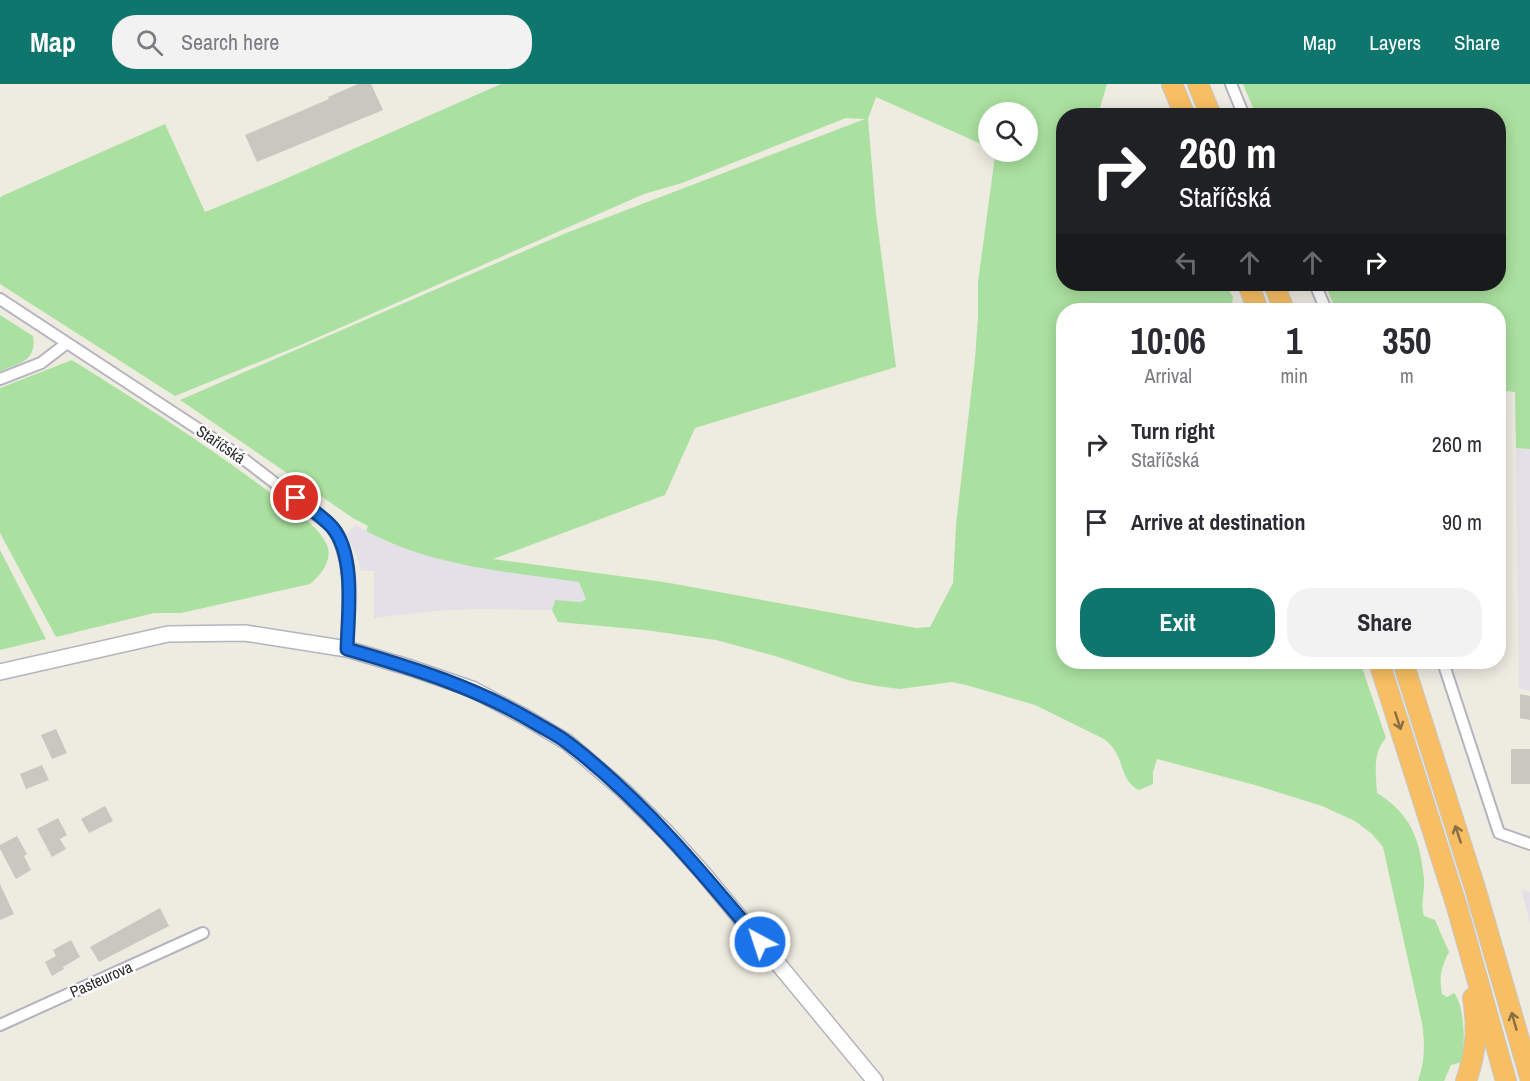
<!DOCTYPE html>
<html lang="en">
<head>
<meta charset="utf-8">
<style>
  :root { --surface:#fff; --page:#f2f2f3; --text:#2b2b33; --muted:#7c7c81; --accent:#0f766e }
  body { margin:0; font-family:"Archivo Narrow",sans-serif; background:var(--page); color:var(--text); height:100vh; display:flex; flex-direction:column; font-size:22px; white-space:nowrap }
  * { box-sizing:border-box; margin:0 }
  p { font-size:20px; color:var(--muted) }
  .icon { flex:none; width:33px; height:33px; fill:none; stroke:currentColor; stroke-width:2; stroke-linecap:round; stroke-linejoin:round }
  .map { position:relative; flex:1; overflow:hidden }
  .side { position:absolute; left:1056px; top:219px; width:450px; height:366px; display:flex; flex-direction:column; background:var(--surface); border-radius:24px; box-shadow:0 3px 15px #0003 }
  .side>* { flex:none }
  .top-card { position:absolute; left:1056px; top:24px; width:450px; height:183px; border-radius:24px; box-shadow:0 3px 15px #0003; background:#202124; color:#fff; overflow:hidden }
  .buttons { position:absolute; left:978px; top:18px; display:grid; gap:12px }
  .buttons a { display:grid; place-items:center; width:60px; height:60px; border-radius:50%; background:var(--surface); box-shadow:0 3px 15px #0003; font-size:30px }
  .pin { position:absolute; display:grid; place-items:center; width:51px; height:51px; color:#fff; margin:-26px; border:3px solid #fff; border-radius:50%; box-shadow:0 2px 6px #0007 }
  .me { position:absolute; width:66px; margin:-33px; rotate:320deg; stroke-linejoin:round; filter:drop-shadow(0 0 4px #0008) }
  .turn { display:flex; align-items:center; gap:21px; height:126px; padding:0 24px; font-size:27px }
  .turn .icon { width:78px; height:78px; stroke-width:2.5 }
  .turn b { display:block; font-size:42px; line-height:51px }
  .lanes { display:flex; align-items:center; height:57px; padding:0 24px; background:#0003; justify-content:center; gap:30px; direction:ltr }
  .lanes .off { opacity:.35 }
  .eta { display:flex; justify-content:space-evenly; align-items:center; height:102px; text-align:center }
  .eta b { font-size:36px; font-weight:800; line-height:42px }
  .button { display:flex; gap:12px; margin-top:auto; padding:12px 24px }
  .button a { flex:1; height:69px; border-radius:24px; background:var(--accent); color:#fff; font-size:24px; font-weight:800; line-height:69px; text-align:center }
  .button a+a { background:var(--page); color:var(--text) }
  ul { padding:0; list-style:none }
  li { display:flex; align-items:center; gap:18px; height:78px; padding:0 24px }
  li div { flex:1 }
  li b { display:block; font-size:22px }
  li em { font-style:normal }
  header { display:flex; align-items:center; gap:36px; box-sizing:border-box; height:84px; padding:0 30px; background:var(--accent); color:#fff }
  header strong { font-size:28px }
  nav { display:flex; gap:33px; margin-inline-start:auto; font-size:21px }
  .search { width:420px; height:54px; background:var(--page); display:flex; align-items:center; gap:15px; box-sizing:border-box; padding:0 21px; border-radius:24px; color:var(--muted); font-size:22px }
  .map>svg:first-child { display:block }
</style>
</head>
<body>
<header>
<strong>Map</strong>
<div class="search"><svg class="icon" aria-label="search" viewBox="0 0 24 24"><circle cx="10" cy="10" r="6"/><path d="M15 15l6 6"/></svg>Search here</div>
<nav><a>Map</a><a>Layers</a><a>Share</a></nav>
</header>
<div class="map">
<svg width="1530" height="997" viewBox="0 0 1530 997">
  <rect width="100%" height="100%" fill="#eeebe1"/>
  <path fill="#e4e0e7" d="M1516,364l14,1v242l-11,-3z
    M356,441l28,16 36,12 159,29 7,17 -5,3 -26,-2 -3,10 -75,-1 -44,2 -59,7v-47h-13l-2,-10 -13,-27z
    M1521,805l9,3v31z"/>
  <path fill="#abe1a0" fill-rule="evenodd" d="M501,0h606l-9,31 -34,1v168h161l8,13 -1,7 3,6h-171v352h296l26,76c-14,15 -10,37 -9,55 34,21 43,46 47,86 1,13 -4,24 0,37l11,4 14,32c-8,15 -10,26 -7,42l5,3 7,-4c11,13 11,53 8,69l-11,3 -7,16h-26c7,-19 7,-38 4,-58l-39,-176 -11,-13 -17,-13 -33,-15 -67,-21 -98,-26 -4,13v12l-14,6c-22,-11 -12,-34 -35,-51l-69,-34 -69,-20 -14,-3 -52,7 -24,-3 -25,-5 -76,-25 -59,-16 -71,-10 -87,-8 -6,-12 3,-10 26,2 5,-3 -7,-17c-71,-10 -149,-16 -213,-51l2,-5 -15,-8 -173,-118 386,-167 299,-114 -19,-1 -164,65 -38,11 -341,150 -128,52 -175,-112v-86l2,-2 163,-72 40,88 71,-29zM876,13l112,50v-35h40v40h-36l3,4 -17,126v35l-3,42 -19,166 -3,58 -23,44 -14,1 -252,-46 -171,-23 172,-64 30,-67 201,-61 -20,-153 -8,-95z
    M1243,0h287v365l-14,-1 -1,-56 -16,-2 -1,-80h-162l-11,-26h173v-168l-242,-1z
    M0,231l33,21c4,25 -13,27 -33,35z
    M72,276c70,44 140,88 205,138 18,14 40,26 50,47 6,15 -6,30 -17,39l-129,29h-27l-98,24 -56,-104v-145z
    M0,466l46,89 -46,11z"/>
  <path fill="#cac7c0" d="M358,0h13l12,26 -126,52 -12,-27 84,-36 -1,-2z
    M1520,610l10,2v24l-10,-2z
    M56,645l11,24 -15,6 -11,-24z
    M1511,665h19v35h-19z
    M42,681l7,15 -23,9 -6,-15z
    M105,722l8,15 -24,12 -8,-14z
    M58,734l9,17 -7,4 6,10 -14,8 -15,-28z
    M17,752l10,18 -3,2 7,14 -15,9 -16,-30v-4z
    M0,800l14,30 -14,6z
    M160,824l9,18 -70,36 -9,-15z
    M71,856l9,17 -17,10 1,2 -12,7 -7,-14 11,-6 -3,-6z"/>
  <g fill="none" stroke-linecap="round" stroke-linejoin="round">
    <g stroke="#b4b4c0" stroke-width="14">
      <path id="street" d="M1231,0l13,32
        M1315,200l11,26
        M0,215l241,158 91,70c23,36 16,81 15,122
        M0,295l41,-16 26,-20
        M1443,578l56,171 31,11
        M0,941l203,-92"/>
    </g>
    <g stroke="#b4b4c0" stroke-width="18">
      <path id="secondary" d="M0,588l168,-38 77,-1 102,16 64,19 61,21 53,28 42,25 56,48 43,42 37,41 172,208"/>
    </g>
    <g stroke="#c8c8c8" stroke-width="22">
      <path id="highway" d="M1172,0l13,32
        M1198,0l13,32
        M1248,200l10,26
        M1274,200l10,26
        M1379,578l78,245 49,174
        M1403,578l72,226 55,189
        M1466,997c10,-28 12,-53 7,-83"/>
    </g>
    <use href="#street" stroke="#fff" stroke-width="10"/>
    <use href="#secondary" stroke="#fff" stroke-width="15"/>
    <use href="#highway" stroke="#f7be63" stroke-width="20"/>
  </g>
  <defs><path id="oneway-shaft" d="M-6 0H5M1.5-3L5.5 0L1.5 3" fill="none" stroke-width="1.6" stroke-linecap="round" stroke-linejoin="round" transform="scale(1.5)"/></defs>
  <g stroke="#886e45">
    <use href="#oneway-shaft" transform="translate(1398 637) rotate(72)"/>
    <use href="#oneway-shaft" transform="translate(1458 750) rotate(-108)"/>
    <use href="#oneway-shaft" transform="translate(1514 937) rotate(-106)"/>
  </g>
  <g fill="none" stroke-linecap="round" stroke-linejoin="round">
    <g stroke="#114b97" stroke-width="15">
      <path id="route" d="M296,414c12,9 26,18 36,29 24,28 16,87 15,122 66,19 131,39 190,75 10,6 22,12 31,19 74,57 133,128 192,199"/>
    </g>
    <use href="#route" stroke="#1a73e8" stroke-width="10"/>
  </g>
  <g text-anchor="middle" stroke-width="4.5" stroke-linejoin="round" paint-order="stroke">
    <g font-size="16" fill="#2d2d2d" stroke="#fff">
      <text transform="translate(221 360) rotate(34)" y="6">Staříčská</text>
      <text transform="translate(101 895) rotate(-24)" y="6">Pasteurova</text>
    </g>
  </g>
</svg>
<div class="buttons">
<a><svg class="icon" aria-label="search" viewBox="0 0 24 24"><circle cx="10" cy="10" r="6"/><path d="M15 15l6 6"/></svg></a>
</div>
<div class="pin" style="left:296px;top:414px;background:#d93025"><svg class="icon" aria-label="arrive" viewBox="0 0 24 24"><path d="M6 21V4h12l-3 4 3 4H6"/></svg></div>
<svg class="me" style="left:760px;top:858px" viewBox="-20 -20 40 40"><circle r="17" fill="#1a73e8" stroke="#fff" stroke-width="3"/><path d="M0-11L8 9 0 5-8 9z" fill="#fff"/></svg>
<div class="top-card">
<div class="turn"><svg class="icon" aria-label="right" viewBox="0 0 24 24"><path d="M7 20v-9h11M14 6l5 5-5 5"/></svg><div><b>260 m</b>Staříčská</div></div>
<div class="lanes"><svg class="icon off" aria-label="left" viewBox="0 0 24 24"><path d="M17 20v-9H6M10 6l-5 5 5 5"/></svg><svg class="icon off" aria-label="ahead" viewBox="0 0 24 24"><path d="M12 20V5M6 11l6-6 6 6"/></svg><svg class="icon off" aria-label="ahead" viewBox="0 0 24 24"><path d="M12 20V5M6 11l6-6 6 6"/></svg><svg class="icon" aria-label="right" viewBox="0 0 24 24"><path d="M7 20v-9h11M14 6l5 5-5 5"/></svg></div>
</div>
<section class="side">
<div class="eta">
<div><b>10:06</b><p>Arrival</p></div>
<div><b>1</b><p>min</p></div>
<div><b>350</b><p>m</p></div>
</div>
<ul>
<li><svg class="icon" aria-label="right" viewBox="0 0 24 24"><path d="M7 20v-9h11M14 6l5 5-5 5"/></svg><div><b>Turn right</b><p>Staříčská</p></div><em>260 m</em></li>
<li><svg class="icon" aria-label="arrive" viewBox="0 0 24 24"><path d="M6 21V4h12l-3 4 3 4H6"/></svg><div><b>Arrive at destination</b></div><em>90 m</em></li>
</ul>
<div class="button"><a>Exit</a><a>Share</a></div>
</section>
</div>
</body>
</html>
